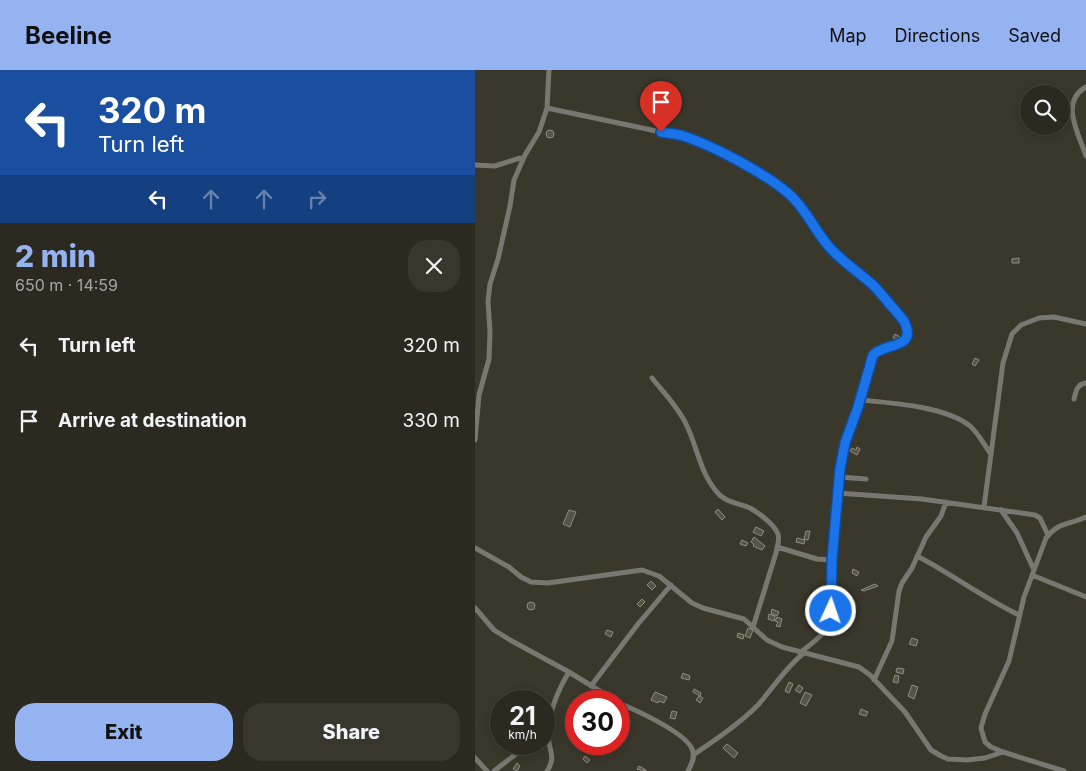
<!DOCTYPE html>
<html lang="en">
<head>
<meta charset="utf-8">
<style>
  :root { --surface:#2c2a20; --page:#38362d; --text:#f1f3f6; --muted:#a6a7a5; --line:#48463e; --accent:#95b2f1 }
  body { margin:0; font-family:Inter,sans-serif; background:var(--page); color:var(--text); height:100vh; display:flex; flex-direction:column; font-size:19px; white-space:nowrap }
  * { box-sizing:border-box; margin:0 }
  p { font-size:16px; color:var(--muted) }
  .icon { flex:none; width:28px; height:28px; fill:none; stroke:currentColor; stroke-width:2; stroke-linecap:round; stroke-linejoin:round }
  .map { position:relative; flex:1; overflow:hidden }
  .sheet { display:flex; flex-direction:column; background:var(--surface); width:475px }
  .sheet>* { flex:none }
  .hud { background:#1a4fa0; color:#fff; overflow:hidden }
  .fabs { position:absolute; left:545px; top:15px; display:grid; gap:10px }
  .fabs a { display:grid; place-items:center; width:50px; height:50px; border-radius:50%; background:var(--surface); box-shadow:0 2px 12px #0003,0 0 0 1px var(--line); font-size:25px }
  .speed { position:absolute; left:15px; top:620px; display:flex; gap:10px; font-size:25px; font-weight:700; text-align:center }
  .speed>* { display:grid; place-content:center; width:65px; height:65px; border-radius:50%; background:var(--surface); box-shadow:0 2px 12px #0003,0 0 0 1px var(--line); line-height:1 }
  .speed small { font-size:12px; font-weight:400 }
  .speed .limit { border:8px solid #d22; background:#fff; color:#111 }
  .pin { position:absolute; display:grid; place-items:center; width:42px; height:42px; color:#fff; margin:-51px -21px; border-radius:50% 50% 50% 0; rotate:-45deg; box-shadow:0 0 5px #0007 }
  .pin .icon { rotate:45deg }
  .me { position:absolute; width:55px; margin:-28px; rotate:3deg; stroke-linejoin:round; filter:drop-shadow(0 0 4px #0008) }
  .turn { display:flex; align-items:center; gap:18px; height:105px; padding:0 15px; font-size:22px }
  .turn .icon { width:65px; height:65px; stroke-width:2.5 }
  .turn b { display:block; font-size:35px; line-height:42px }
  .lanes { display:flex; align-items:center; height:48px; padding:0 15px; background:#0003; justify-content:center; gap:25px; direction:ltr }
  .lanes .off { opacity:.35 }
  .round { display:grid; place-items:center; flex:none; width:52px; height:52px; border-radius:20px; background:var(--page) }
  .headline { display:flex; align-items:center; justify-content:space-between; height:85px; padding:0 15px }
  h1 { font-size:30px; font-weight:800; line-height:38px; color:var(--accent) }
  .primary-button { display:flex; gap:10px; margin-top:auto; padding:10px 15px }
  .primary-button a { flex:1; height:58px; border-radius:20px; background:var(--accent); color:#111; font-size:20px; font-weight:800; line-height:58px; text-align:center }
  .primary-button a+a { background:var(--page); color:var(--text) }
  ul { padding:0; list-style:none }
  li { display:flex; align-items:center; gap:15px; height:75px; padding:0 15px }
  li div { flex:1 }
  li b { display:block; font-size:19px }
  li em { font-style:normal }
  header { display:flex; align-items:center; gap:30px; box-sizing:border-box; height:70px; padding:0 25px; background:var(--accent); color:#111 }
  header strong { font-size:24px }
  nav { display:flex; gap:28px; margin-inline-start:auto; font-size:18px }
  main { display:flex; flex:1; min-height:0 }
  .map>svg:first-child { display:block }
</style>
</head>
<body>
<header>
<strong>Beeline</strong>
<nav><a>Map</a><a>Directions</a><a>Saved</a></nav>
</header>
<main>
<section class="sheet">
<div class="hud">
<div class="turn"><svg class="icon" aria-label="left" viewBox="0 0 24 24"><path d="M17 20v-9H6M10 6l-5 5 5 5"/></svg><div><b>320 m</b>Turn left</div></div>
<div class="lanes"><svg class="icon" aria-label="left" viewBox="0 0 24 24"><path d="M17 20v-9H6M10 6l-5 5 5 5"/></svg><svg class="icon off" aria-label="ahead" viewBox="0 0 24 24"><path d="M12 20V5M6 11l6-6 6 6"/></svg><svg class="icon off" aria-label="ahead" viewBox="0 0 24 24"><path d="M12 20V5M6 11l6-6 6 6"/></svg><svg class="icon off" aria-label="right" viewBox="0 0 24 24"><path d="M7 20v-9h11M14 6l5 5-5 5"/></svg></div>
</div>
<div class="headline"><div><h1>2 min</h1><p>650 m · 14:59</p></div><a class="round"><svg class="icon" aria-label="close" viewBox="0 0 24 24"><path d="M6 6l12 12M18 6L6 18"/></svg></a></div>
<ul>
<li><svg class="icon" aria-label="left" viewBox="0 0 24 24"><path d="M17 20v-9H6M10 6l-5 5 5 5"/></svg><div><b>Turn left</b></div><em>320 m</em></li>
<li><svg class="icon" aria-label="arrive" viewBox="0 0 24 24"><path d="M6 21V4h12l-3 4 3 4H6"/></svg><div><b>Arrive at destination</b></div><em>330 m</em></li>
</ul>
<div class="primary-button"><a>Exit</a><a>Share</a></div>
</section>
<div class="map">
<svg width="611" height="701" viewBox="0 0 611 701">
  <rect width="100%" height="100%" fill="#3a382b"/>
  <path fill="#565446" stroke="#908d7e" d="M71 64a4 4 0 1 1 8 0a4 4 0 1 1-8 0Z
    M544,188v5h-7v-4z
    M420,264l5,3 -2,4 -5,-3z
    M500,288l4,2 -4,6 -3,-2z
    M382,377l3,2 -3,6 -7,-4 2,-3 4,2z
    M243,439l7,8 -3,3 -7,-8z
    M94,440l7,2 -6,15 -7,-3z
    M281,457l8,4 -3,5 -8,-4z
    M331,461h4l-2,9 -4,-1z
    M279,467l11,9 -3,4 -9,-4 1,-1 -3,-3z
    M322,468l8,2 -1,4 -8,-2z
    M267,470l6,3 -2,3 -6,-2z
    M378,499l6,3 -2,4 -5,-3z
    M176,511l5,5 -4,4 -5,-5z
    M400,514l3,2 -14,5 -3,-1z
    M167,529l3,3 -5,5 -3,-3z
    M52 536a4 4 0 1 1 8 0a4 4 0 1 1-8 0Z
    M297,539l7,3 -2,4 -6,-3z
    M294,544l6,2 -1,5 -6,-2z
    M302,547l5,2 -2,8 -4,-1 2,-4 -3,-1z
    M273,558l5,2 -3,8 -5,-2z
    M132,560l6,2 -2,5 -6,-3z
    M263,563l6,2 -1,4 -6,-2z
    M437,568l6,2 -2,6 -7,-2z
    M422,598l7,1 -1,5 -7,-2z
    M208,603l7,3 -1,4 -8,-2z
    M420,605l4,1 -1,7 -5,-1z
    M314,612l4,2 -4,9 -4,-2z
    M324,615l4,3 -3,5 -5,-3z
    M437,615l6,2 -4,12 -6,-3z
    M219,619l7,4 -1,3 -7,-4z
    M180,622l12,5 -3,6 -5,-2 -1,2 -7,-3z
    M330,622l7,3 -6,11 -6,-3z
    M224,626l4,2 -3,5 -4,-3z
    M386,639l7,3 -2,4 -7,-2z
    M197,641l5,1 -2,7 -5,-1z
    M252,674l11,9 -4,5 -11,-10z
    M110,686l5,4 -3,3 -4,-4z
    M42,693l3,3 -3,5 -4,-2z
    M164,696l7,4v1l-9,-2z"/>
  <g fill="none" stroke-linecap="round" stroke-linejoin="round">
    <path stroke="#787770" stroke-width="5" d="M611,17c-27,15 -7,47 0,69
      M72,38l133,28 35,14 62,34 17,14 15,17 8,16 13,16 15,16 29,23 30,35c15,32 -22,19 -31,35 -8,15 -10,35 -15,51 -4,12 -9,23 -13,35 -7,27 -7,55 -9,83 -1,13 -4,25 -4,38 -1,16 4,50 -4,64 -4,8 -20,19 -28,26
      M0,95l20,1 25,-8
      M177,308c12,15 26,29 34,46 11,22 14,48 30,67 8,11 22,12 34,17 9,5 24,16 28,26 2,6 -1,13 -2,19l-23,74
      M599,329c2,-8 3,-15 12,-16
      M385,330c31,3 85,6 110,26 9,8 14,19 21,28
      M0,370l4,-45 10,-36 1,-27 -2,-31 2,-17 8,-25 12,-53 4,-26 11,-25 14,-23 8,-24 2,-38
      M364,407l27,2
      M362,423l85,6 113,16 5,3 8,17
      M509,437l19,-144 9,-29 9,-9 18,-7 15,-1 32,7
      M526,440l16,23 17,37
      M302,477l40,12 15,1
      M0,478l34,19 12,10 10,5 16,1 23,-3 72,-10 17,6 33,27 11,5 41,11 23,21 15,7 77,20 11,8 35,37 26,38 10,6 7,3 19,1 18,-2 18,-6
      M442,486c35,18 66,42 102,59
      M557,505l54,22
      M0,538l19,22 16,10 59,32 47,29
      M399,610l18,-39 7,-50 3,-8 10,-15 14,-31 15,-21 5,-14
      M116,616l47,-62 33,-39
      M144,633c16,7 71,31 74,49 2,6 -2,13 -5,19
      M218,685c22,-15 46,-31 65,-50 15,-17 28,-38 46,-52
      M0,688l12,13
      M19,701l35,-27
      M72,701c10,-14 1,-22 1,-37 1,-21 10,-44 21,-62
      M589,701l-61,-19 -12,-5 -6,-5 -4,-14 4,-14 24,-53 15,-64 22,-59c12,-16 23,-13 40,-21"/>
  </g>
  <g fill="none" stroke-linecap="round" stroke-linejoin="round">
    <g stroke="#114b97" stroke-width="12">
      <path id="route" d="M186,62c6,1 13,2 19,3 30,9 94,42 115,65 14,15 22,34 36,49 13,14 29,24 43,37 10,11 20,23 30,35 14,29 -19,21 -31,34l-15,52 -13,36 -5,26 -8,91 -1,51"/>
    </g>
    <use href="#route" stroke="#1a73e8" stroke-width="9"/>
  </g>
</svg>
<div class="fabs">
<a><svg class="icon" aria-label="search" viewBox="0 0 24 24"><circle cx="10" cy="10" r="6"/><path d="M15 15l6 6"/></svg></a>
</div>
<div class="speed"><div>21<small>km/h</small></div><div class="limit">30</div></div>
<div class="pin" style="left:186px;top:62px;background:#d93025"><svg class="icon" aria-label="arrive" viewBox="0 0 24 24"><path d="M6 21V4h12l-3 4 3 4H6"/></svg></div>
<svg class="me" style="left:356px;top:541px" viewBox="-20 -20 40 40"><circle r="17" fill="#1a73e8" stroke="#fff" stroke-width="3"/><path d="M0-11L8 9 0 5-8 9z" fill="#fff"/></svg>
</div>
</main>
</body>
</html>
